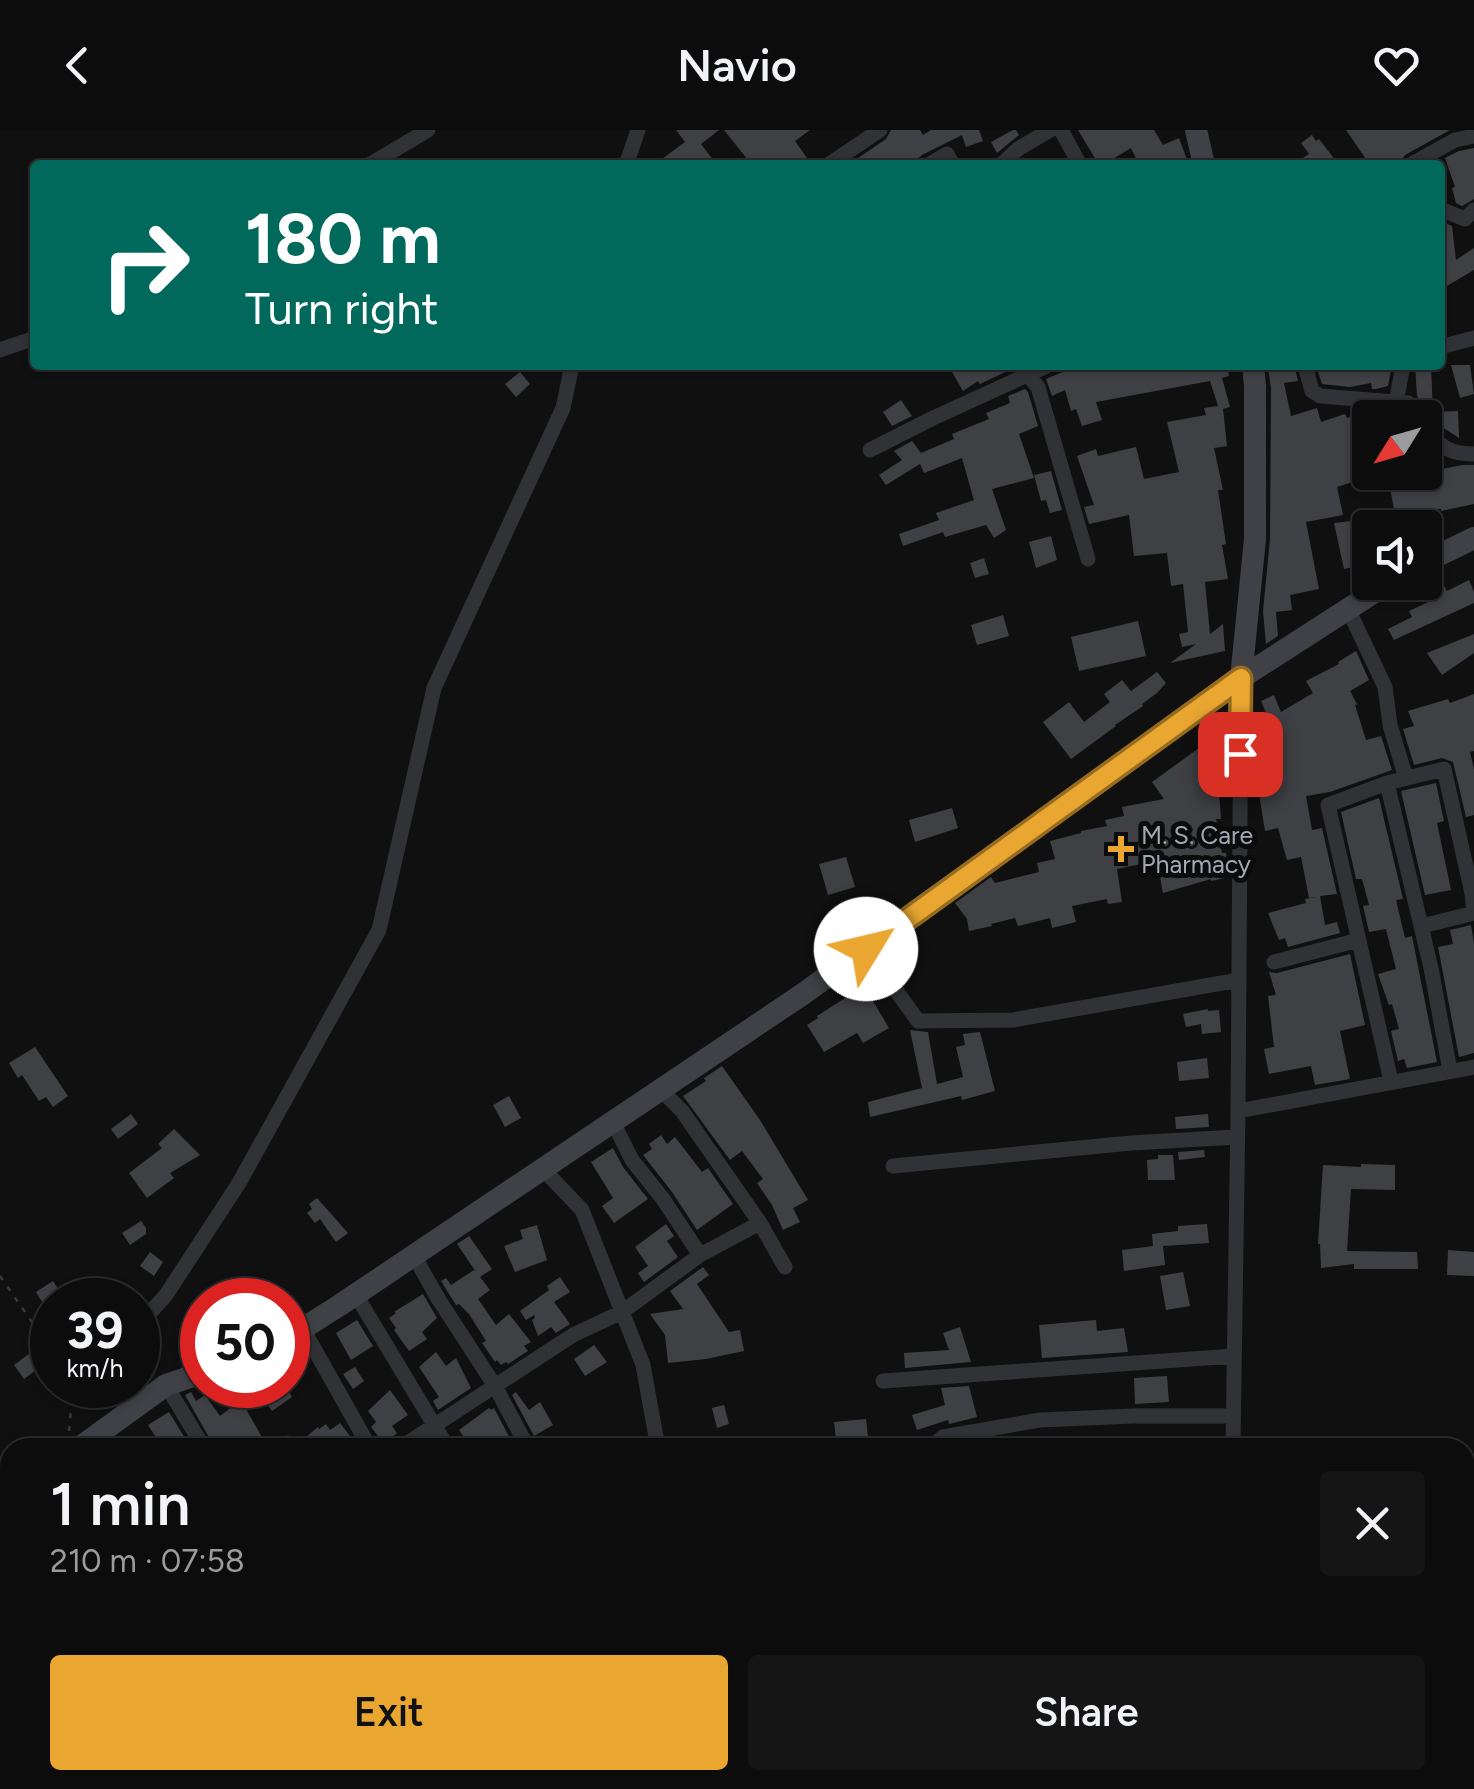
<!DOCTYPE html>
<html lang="en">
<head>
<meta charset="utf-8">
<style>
  :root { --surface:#0c0c0d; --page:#151516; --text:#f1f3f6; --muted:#9a9b9d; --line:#2c2c2e; --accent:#e9a631 }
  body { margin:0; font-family:Figtree,sans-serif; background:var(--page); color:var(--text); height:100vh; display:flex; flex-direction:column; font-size:38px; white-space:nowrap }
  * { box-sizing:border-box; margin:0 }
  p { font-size:32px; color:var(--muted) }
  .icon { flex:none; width:55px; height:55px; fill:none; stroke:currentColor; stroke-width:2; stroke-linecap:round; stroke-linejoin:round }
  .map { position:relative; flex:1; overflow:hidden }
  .side { position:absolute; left:0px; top:1308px; width:1475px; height:352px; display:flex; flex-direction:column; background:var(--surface); border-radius:30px 30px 0 0; box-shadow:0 2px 8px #0004,0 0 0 2px var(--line) }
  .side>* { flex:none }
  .guide { position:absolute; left:30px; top:30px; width:1415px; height:210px; border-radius:10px; box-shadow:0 2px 8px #0004,0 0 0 2px var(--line); background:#00695c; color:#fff; overflow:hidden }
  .needle { width:65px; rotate:233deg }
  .controls { position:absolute; left:1352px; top:270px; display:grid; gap:20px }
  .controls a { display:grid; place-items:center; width:90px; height:90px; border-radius:10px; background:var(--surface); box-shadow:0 2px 8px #0004,0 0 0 2px var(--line); font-size:50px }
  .speed { position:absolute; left:30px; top:1148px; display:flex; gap:20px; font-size:50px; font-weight:700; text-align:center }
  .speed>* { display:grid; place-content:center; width:130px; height:130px; border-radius:50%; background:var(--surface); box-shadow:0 2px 8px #0004,0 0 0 2px var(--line); line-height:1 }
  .speed small { font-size:25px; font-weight:400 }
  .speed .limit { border:15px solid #d22; background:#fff; color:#111 }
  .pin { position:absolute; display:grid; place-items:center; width:85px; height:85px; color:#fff; margin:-42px; border-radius:20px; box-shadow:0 5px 15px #0006 }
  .me { position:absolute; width:110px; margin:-55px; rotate:54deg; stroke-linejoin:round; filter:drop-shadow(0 0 8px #0008) }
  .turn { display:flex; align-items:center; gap:35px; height:210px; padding:0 50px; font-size:45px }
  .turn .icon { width:130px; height:130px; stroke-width:2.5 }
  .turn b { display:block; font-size:70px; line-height:85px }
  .round { display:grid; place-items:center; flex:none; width:105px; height:105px; border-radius:10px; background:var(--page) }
  .headline { display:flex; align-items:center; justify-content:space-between; height:170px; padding:0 50px }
  h1 { font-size:60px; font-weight:600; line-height:75px }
  .button { display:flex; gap:20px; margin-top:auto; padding:20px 50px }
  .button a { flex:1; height:115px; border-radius:10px; background:var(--accent); color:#111; font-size:40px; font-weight:600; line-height:115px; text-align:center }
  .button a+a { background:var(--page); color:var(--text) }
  header { display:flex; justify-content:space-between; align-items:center; height:130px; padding:0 50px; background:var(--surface); font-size:45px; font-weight:600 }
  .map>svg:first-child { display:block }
</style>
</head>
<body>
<header><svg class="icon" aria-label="back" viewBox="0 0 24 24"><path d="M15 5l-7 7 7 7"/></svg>Navio<svg class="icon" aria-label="heart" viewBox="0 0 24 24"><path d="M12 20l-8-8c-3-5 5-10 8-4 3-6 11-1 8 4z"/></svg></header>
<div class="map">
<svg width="1474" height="1659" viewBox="0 0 1474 1659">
  <rect width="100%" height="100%" fill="#101011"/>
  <path fill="#3f4044" d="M676,0h43l-18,14 16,21h-63l31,-23z
    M724,0h86l-15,11 17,24h-60z
    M891,0h29l3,5 8,-5h48l4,11 -17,6 -4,-12 -40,20 -11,10h-63l38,-26z
    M1013,0h3l3,5 -22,18 -6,-11z
    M1078,0h76l9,15 16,-7 10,27h-50l-8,-17 -28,17h-4z
    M1346,0h104l-45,25 -7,10h-28z
    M1312,5l4,6 3,-2 20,26h-47l17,-11 -8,-11z
    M1474,18v51l-12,7 -6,-3 -4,-15 3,-1 -10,-29 14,-7z
    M1440,91l12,5 4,34 18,-12v22l-34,20z
    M948,235h72l-40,19 -2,-3 -15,10z
    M1079,235h6l1,6 30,-6h111l2,11 -7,2 8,29 -7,2 4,37 -13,2 9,42h-5l8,54 -4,1 6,34 -23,3 5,52 13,-10 2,27 -55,12 26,-19 -14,3 -3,-13 9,-2 -5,-48 -12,2 -4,-33 -33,3 -5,-41 -40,9 -5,-17 10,-2 -17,-49 19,-7 2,7 38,-9 8,32 35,-7 -12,-50 39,-7 -2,-7 14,-2 -8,-25 -114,21 6,18 -20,6 -6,-17 -5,2 -6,-21 -13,6 -6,-17z
    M1294,235l4,16 -14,2 7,33 26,-8 4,14 24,-8 2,4 17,-6 3,9h3v55l-33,11 6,28 -37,7 13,67 -29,6 2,15 -16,2 2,24 -12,8 -3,-33 7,-72 1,-151 -3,-20z
    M1347,235h45l-4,21 -12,3h-4l-1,-6 -21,4 -28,-3 -4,-12 30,-4z
    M1415,235h16l2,47 25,-1 1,27 -31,-20 -11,-22z
    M1451,235h19l4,29 -14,4z
    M520,242l10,12 -14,13 -11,-13z
    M1025,259l3,3 10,34 -19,8 15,44 -42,11 14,41 -12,8 -8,-13 -41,12 -2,-5 -40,14 -4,-12 40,-14 -3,-7 38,-13 -1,-3 -11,-39 -38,15 -4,-9 -34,21 -7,-10 23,-15 -8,-9 18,-10 9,12 33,-14 -2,-5 37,-15 -3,-6 24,-10 -2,-7z
    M901,270l11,16 -20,10 -9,-14z
    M1463,335h11v39l-33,7v-2l-29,2 1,7 -17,2 -9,-48h38z
    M1051,341l11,39 -12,3 -4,-13 -5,1 -7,-26z
    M1370,389v44l-26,6 -10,-46z
    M1051,406l6,24 -21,8 -7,-26z
    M984,428l5,16 -14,4 -5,-15z
    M1469,450l5,12v11l-80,37 -6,-11 24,-12 -3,-6 26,-12 -6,-10 12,-8 6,10z
    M1003,485l6,21 -32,9 -6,-20z
    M1138,491l8,35 -67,15 -8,-34z
    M1474,504v19l-32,22 -15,-22z
    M1356,521l13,29 -19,11 7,13 -2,1 11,35 15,-4 11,34 -62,22 -24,4 6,34 10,-2 15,66 -17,2 5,29 12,-3 3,11 -52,14 -3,-9 -6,2 -11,-27 38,-10 -1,-4 12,-2 -8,1 -8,-41 -14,3 -9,-32 -13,3 -10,-63h5l-5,-12 5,-2 -8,-15v-7l9,-5 -4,-7 10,-5 -6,-14 13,-6 7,17 32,-19 -7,-12 33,-17 -1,-2z
    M1157,542l9,11 -9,10 -15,11 1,2 -28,19 1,1 -45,33 -28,-37 26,-20 15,20 26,-20 -6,-8 18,-14 9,11z
    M1474,564v57l-4,1 4,17v46l-8,2 -13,-55 -11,-4 -28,7 -11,-36 11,-3 -6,-15 40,-12 2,4z
    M1216,617l5,72h-5l6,34h4l2,14h-5l2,11 -14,3v-2l-48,14 -6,-32 -6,1 -34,7 5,33 -14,2 -1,-5 -35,7 4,16 -24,6 -2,-10 -32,8 -3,-8 -24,6 1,2 -23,5 -2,-12 -12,-16 36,-26 4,6 44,-11 -2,-9 18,-4 -5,-18 31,-8v-2l26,-5 -2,-6 19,-4 -2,-9 42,-8 -12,-17 47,-34z
    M1436,653l8,38 -7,2 14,67 -26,5 -24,-104z
    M1379,668l24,101 -7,1 9,38 7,-2 25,126 -30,6 -3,-9 -6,2 -7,-30 8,-2 -7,-25 -3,1 -11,-31 18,-5 -10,-40 -17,3 -6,-26 6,-1 -7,-26h-6l-15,-67z
    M952,678l6,20 -43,14 -6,-22z
    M846,727l9,30 -27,8 -9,-31z
    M1471,795l3,18v110l-15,4 -21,-110 15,-3 -3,-14z
    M1350,824l15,71 -25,6 10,48 -35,6 -4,-19 -42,8 -5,-25 10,-2 -6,-51 8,-1 -7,-23 8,1z
    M864,856l25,42 -26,15 -6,-10 -33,19 -17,-27 11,-7 -1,-2z
    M1208,879v2l11,-1 2,22 -19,2 -1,-10 -15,3 -3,-13z
    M910,900l18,2 9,52 26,-7 -7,-30 9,-2 -2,-11 17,-2 15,59 -33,9 -1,-4 -91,21 -2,-15 54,-14z
    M35,917l33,49 -15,11 -7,-10 -7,4 -17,-26 -4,3 -9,-15z
    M1207,928l2,20 -30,3 -2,-19z
    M722,936l38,54 48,80 -15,8 7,14 -17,8 -11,-25 -15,-22 6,-4 -21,-28 -12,9 -47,-64 23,-15 -2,-3z
    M509,966l12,22 -16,9 -12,-22z
    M131,984l7,10 -20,15 -7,-10z
    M1208,984l1,13 -33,2 -1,-12z
    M174,999l26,26 -30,18 4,5 -27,20 -18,-25 33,-25 -4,-4z
    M661,1005l6,9 8,-7 27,35 6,-4 25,36 -36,26 -25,-38 -29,-37 9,-6 -3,-5z
    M613,1018l10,19 25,32 -34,24 -12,-17 11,-8 -22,-36z
    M1204,1020l1,7 -26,3 -1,-8z
    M1158,1025h15l2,25h-27l-1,-20 11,-1z
    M1361,1034l34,1v25l-44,-1 -4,62 70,1 1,17h-64v-5l-33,4 -1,-24h-2l5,-79 38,2z
    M317,1068l31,35 -12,9 -16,-23 -5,4 -8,-10 5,-4 -3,-5z
    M141,1091l5,7v6l-16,11 -8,-12z
    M666,1094l8,12 -7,5 11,16 -34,25 -6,-9 10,-7 -13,-19z
    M1207,1094l2,19 -46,3 2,19 -41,6 -2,-21 31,-4 -1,-12 26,-3v-5z
    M537,1095l10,35 -32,12 -11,-26 19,-7 -3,-9z
    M469,1106l23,33 -12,8 10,13 -12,9 18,26 13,-11 22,28 -7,4 4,5 -20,13 -2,-2 -5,3 -4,-5 -2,2 -13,-19 4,-2 -17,-27 -10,-10 -3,1 -15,-24 5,-3 5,7 23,-15 2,2 -19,-28z
    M1448,1120l26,2v24l-27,-1z
    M150,1122l13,10 -9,14 -14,-10z
    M703,1137l6,8 -12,9 32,48 11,-2 4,21 -38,8 -38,4 -3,-28 -15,-21 33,-5 -13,-18z
    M1183,1142l7,34 -24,4 -6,-34z
    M560,1147l10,15 -16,10 16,22 -14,9 -5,-6 -13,9 -6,-16 3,-2 -1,-3 -8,5 -6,-9 29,-21 -2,-4z
    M53,1151l12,19h-13v18l-16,-26z
    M423,1164l14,24 -15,14 5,7 -18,12 -15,-21 2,-2 -7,-10 7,-5 -2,-1z
    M357,1190l16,26 -22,14 -15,-27z
    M1096,1190l1,11 27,-3 4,24 -86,6 -3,-33z
    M960,1197l11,35 -66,6 -1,-15 45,-3 -6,-17z
    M594,1215l13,17 -22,14 -11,-17z
    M33,1221l10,14 -19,14 -10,-14z
    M436,1222l10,14 10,-8 15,30 -33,22 -5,-9 6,-4 -20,-30z
    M355,1237l9,14 -11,8 -10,-15z
    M1167,1246l2,26 -34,2 -1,-26z
    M254,1255h31l7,12 -20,14z
    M969,1256l8,31 -28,7 -1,-4 -31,10 -5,-15 33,-10 -4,-17z
    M390,1260l18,25 -16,11 5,7 -13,11 -13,-17 5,-5 -8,-11z
    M191,1262l5,9 9,-6 15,21 21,-16 27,48h-53l-30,-53z
    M516,1262l13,18 11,-8 13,23 -19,11 -22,-41z
    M724,1275l5,19 -12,4 -5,-20z
    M489,1278l2,2 3,-2 21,40h-43l-13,-18z
    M169,1282l22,36h-28l-15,-23z
    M866,1289l2,17 -32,3 -2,-17z
    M340,1293l10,13 -14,12h-34l-2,-6 18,-15 1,2 7,-5 4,6z"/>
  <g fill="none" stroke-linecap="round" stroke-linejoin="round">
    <path stroke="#37393d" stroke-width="2.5" stroke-dasharray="5 8" stroke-linecap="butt" d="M0,1146l52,75
      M69,1301l2,-22"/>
    <path stroke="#313236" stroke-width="15" d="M1061,0l19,35
      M369,35l59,-35
      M626,35l12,-35
      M828,35l52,-35
      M928,35l19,-11 6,11
      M1001,35l17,-16 32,-19
      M1410,35l45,-25 19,-4
      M1440,79l25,10 9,-9
      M1440,217l34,-9
      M0,220l35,-12
      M1305,235l7,26 8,5 88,7 9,15
      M1027,244l11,13 50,172
      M1396,273l7,-38
      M1425,299c16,18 24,25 49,25
      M870,320l61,-31 118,-54
      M1348,479l37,78 5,38 16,53
      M1387,653l57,-14 28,124 2,20 -52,13
      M866,819l52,72 95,-1 226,-40
      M1274,832l85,-22
      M1391,951l-63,-276 59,-22 44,185 19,103
      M661,960l21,21 78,112 -60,32
      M1238,981l236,-44
      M893,1036l238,-23 106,-6
      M543,1039l39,41 61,155 15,83
      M760,1093l25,44
      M414,1126l25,44 56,86 33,62
      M356,1165l92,153
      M138,1196l28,-31 73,-112 140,-253 55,-242 129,-280 9,-43
      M303,1199l67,119
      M883,1251l351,-25
      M166,1255l38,63
      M73,1264l8,-9
      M280,1318l8,-5 3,5
      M400,1318l173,-113 49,-23 78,-57 -37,-56 -31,-39 -19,-38
      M930,1318l13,-11 97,-17 94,-4h99
      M1233,1318l5,-337 3,-433
      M163,1650l3,9
      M377,1650l2,9
      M455,1650l4,9
      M994,1659l2,-9
      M1178,1659l2,-9"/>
    <path stroke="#3f4146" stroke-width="22" d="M1196,0l8,35
      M1425,432l49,-24
      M1241,548l14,-139v-153l-2,-21
      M288,1208l52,-33 463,-311 438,-316 149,-96
      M79,1318l87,-63 36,-12
      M0,1361l10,-5"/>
  </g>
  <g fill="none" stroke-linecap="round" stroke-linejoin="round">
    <g stroke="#976c20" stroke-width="25">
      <path id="route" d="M866,819l375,-271 -1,76"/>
    </g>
    <use href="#route" stroke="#e9a631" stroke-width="18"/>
  </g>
  <path fill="#e9a631" stroke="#0b0b0c" stroke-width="4" d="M1116 704h10v10h10v10h-10v10h-10v-10h-10v-10h10z"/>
  <g text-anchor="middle" stroke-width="10" stroke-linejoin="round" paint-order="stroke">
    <g font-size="25" fill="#a2a7b2" stroke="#0b0b0c" text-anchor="start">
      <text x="1141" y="714">M. S. Care<tspan x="1141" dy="29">Pharmacy</tspan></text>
    </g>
  </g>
</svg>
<div class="controls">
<a><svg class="needle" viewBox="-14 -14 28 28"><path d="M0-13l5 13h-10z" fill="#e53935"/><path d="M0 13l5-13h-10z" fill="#9a9b9d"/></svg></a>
<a><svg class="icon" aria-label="sound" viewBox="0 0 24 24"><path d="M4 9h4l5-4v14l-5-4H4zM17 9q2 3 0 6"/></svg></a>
</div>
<div class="speed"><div>39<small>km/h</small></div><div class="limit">50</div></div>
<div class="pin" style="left:1240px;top:624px;background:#d93025"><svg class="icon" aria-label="arrive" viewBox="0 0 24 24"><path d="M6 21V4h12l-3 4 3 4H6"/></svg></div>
<svg class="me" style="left:866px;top:819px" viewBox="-20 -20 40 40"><circle r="19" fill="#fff"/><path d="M0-13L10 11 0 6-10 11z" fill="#e9a631"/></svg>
<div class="guide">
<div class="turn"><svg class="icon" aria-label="right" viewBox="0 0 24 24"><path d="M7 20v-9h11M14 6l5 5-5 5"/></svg><div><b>180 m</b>Turn right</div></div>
</div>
<section class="side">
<div class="headline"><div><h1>1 min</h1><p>210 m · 07:58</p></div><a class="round"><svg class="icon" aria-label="close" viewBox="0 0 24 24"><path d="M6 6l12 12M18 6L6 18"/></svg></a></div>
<div class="button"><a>Exit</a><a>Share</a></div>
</section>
</div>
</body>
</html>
